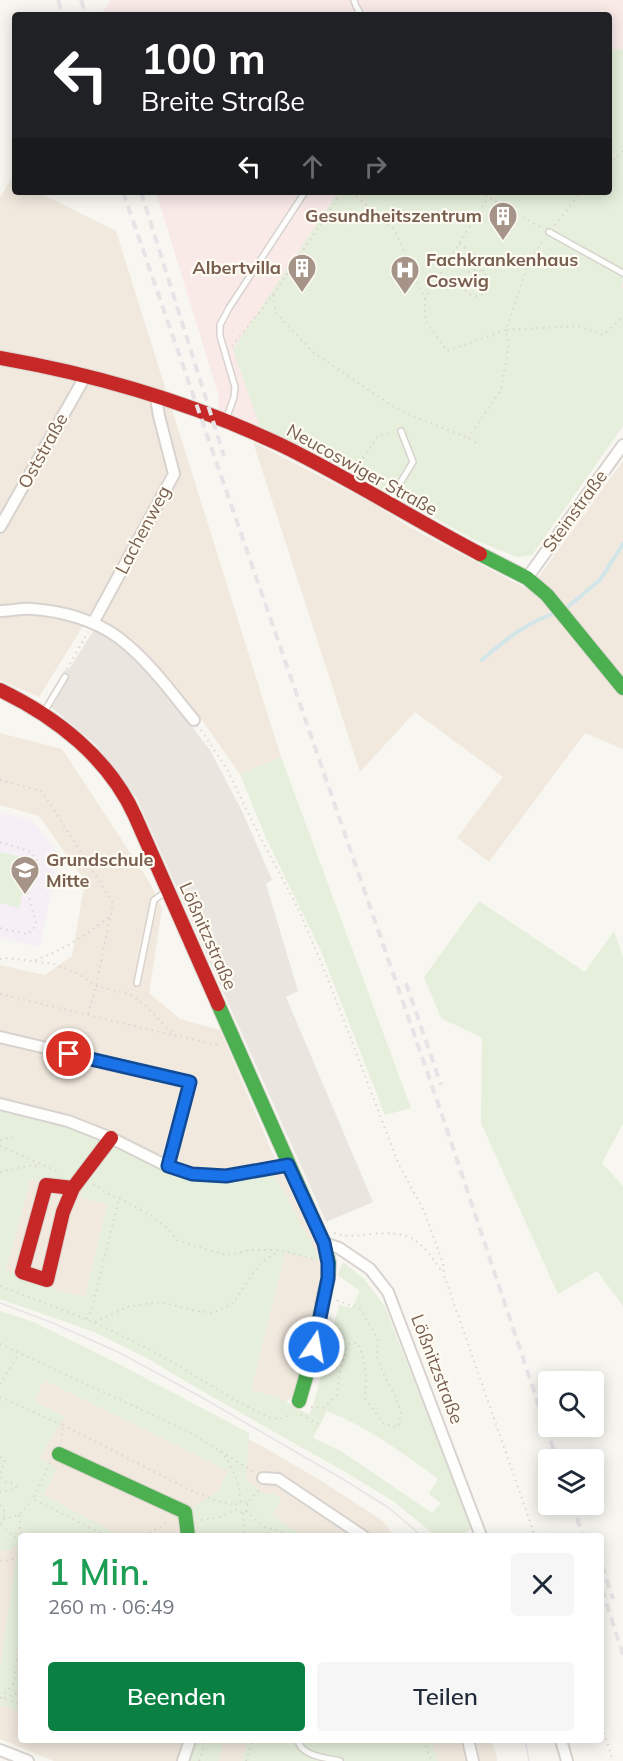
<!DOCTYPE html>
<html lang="de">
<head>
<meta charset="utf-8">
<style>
  :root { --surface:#fff; --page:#f6f6f7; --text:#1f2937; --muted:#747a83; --accent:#0b8043 }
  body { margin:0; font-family:Mulish,sans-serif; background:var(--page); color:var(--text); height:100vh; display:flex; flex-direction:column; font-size:22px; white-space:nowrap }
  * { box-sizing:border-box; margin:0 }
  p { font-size:20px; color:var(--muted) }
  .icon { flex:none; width:33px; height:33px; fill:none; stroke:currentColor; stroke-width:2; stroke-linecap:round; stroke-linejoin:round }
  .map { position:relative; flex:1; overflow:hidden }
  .sheet { position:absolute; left:18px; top:1533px; width:586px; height:210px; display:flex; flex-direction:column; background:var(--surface); border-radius:6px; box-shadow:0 3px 15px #0003 }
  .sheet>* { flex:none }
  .top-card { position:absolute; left:12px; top:12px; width:600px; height:183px; border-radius:6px; box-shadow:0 3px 15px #0003; background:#202124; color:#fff; overflow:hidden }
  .fabs { position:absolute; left:538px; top:1371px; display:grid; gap:12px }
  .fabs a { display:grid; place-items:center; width:66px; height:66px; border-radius:6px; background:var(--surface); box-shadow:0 3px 15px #0003; font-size:30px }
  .pin { position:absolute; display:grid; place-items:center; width:51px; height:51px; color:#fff; margin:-26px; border:3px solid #fff; border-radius:50%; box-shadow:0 2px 6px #0007 }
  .me { position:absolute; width:66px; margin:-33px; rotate:12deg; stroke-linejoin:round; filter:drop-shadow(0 0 4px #0008) }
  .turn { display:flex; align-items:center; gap:21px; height:126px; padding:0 30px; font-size:27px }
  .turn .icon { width:78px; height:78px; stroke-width:2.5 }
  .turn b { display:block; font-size:42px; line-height:51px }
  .lanes { display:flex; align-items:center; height:57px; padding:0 30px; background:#0003; justify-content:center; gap:30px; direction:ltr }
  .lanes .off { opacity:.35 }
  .round { display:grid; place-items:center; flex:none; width:63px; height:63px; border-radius:6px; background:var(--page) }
  .headline { display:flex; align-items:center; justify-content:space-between; height:102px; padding:0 30px }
  h1 { font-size:36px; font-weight:600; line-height:45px; color:#1e9e55 }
  .button { display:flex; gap:12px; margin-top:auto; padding:12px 30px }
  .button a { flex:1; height:69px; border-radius:6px; background:var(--accent); color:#fff; font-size:24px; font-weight:600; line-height:69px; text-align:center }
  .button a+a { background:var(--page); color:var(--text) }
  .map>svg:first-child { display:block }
</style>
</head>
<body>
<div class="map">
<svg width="623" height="1761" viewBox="0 0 623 1761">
  <rect width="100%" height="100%" fill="#f8f6f0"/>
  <path fill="#f1e9de" d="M11,179l4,2v11h23l78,39 165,526 -41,17 -43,-61 -40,-47 -26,-28 -40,-25 -52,84 -39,-17v-482z
    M253,442l121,62 37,24 118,62 94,-129v288l-38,-16 -96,129 -32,-24 46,-61 -88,-65 -55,60z
    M0,733l62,16 88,134 12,26 -13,84 31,26 40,11 52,122 30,57 20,48 -6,45 -11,51 -13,44 -11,9 -281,-130v-311l45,10 27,-19 13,-75 -46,-65 -39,-11z
    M0,1326l89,35 171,84 60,35 63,41 11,15h-373v204h470l6,16v5h-443l-54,-22z"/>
  <path fill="#eae5df" d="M94,630l15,7 16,12 43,47 42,54 33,63 29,67 -6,4 32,107 -12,6 87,205 -47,20 -189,-423 -41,-54 -51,-43 19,-31 5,-2z"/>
  <path fill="#f6eff5" d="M0,812l32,8 27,34 -19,93 -40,-9z"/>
  <path fill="#f9eae8" d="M111,0h512v426l-91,129 -15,2 -44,-18 -141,-78 -72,-35 -41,-13v-16l-63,-205h453v-177h-508z"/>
  <path fill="#e5efdb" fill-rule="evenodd" d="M623,49v232l-2,6 2,1v138l-91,129 -15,2 -44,-18 -141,-78 -72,-35 -27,-76 105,-158h271v-142z
    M281,757l130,351 -26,7 -64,-164 -55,-113 -26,-64z
    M0,852l30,7 -11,49 -19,-5z
    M479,901l106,71 29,-41 9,26v168h-1l-20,38 21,23v120l-26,-35 -39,23 -77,-171 1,-85 -41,-20 -17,-41z
    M0,1106l68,16 125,53 79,-5 49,91 -36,-8 -34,137 27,7 31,18 5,-12 25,-98 13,3 8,-17 -22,-16 5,-13 21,17 20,26 88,223 -8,6 -28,2 -43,-35 -46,-28 -152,-86 -48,-29 -53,-26 -94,-33zM85,1177l-4,21 26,6 -22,93 -26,-6 -53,-21 25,-91c21,3 34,6 54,-2zM327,1411c41,16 76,42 111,68l-9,15 12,9 -9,10 -91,-62 -28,-13z
    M0,1311l31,10 82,40 136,72 -3,46 18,15 8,-1 10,6 -10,16 32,21h-116l-3,-24 33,-20 10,-21 -184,-91 -10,21 31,16 -26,41 18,11 -13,26 77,41h-100v176l-21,-7v-37l17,-116 -2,-7 -4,5 -11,1z
    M190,1740h34l-6,21h-35z
    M248,1740h183l7,21h-196z"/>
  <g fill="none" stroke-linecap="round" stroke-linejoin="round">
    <path stroke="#d2e6e9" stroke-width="4" d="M564,610l36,-30 23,-36
      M482,660c26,-23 43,-36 75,-48"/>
    <g stroke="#d8d3ce" stroke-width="8">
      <path id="lane" d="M354,0l2,6 5,9
        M549,232l74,41
        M226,420l8,-23 1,-10 -15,-51v-11l9,-17 76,-116
        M389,501l24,-39 -12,-31
        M44,712l21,-35
        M137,983l17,-83 13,-9
        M298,1740c2,16 29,18 42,21"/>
    </g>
    <g stroke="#d8d3ce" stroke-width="14">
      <path id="street" d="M0,527l86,-152
        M527,578l96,-133
        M0,611c11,0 22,-3 32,-2 30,2 63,11 87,29 29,22 52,54 75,82
        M93,623l81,-149 -15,-58 -3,-18
        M0,1037l190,45 -22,84
        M0,1104l68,17 43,17 56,28 25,8 35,2 61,-11
        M324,1243l15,5 31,21 18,23 93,244
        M263,1478l15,1 85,57
        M468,1740l5,21
        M561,1740l6,21
        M0,1750l28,11
        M183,1761l7,-21"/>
    </g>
    <g stroke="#d9d3cd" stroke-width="16">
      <path id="fast" d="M480,554l47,24 20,17 76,93
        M218,1004l106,239 5,20 -1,15 -20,92 -9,31
        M59,1454l126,58 3,24"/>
    </g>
    <g stroke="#d9d3cd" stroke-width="16">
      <path id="jam" d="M0,358c97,17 192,45 281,87 68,33 132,74 199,109
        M0,690c56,27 109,68 135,126l83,188
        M73,1188l-27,-3 -24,87 25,8 16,-68 10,-24 38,-50"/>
    </g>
    <path stroke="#dbd6d0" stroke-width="2" stroke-dasharray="1.5 4.5" stroke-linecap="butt" d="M609,164l14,-13
      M352,192l42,37 31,70v21l22,31 59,-21 23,-69 15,-22
      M480,192l34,20
      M523,217l19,11
      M555,225l26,-33
      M459,244l28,18 -4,9
      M463 283a13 13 0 1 1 26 0a13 13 0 1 1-26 0Z
      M273,295l3,18 38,40 80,54 14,7 60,24 11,7
      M425,299l63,-102
      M232,346l41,-51 69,-103
      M468,438l33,-48 8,-45 -3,-15 72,-4 25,9 20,-18
      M363,458l15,-22 14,-3
      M67,669l21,-37
      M201,730l26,39 28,58 43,81 30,71 71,186 25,46 19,52 1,12 91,261
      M0,780l42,11 71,112 -17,83 -8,29
      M0,842l29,9 8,8v10l-8,12 -2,10 9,31 -3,8 -6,4 -27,-6
      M0,959l8,-1 46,6 25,10 17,12 33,8 16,11 29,30 47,11
      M35,960c29,-10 51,-25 75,-44
      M0,994l172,41
      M0,1140l14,-3
      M0,1146l57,25
      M0,1172l28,-6h13
      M93,1184l19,12 7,2 33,18 17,14 8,10 24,8 26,7 24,-5h28l35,9
      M334,1233c13,4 23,3 37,1 40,-4 50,6 71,38
      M0,1286l94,36 66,33 82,49 26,13 11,2 7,-2 5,-5
      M87,1319l5,-10 27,-111
      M95,1322l32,-15 34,-5 31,8 21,3 19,-9 27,-39 20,-15
      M0,1344l189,88 65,40
      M0,1384l19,-30
      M0,1397l63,28 -2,15
      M311,1407l12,1 14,-13 3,-23 8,-28 10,-1 5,14 3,16 -1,25 19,26 14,3 3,-14 -6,-18 -10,-18 -8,-19 1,-19 -18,-30 -24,-9
      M301,1415l20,10
      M63,1425l131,67 23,9 18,4
      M221,1451c11,15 19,31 19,50
      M0,1457l5,3 -5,15c5,11 10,5 16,11v3l-16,3
      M50,1463l-17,36 73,37
      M247,1503l-3,-2 -7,1 -1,8 7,3 3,-2 2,-4 -1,-4 14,-15
      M0,1505l5,7 -2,7
      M246,1511l18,16 22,6 4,3
      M243,1513l2,23
      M19,1515l2,25
      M201,1520l19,-3 15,-7
      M0,1524l3,-5 16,-4 13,-15
      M1,1525l20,18
      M264,1527l5,9
      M144,1536l26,-15
      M0,1561l21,-3
      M21,1630l-7,53 -13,15 20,6
      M4,1698l17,-6
      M602,1727l11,34
      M424,1740l7,21
      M199,1761l7,-21
      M246,1761l7,-21"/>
    <use href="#lane" stroke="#fefefd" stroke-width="5"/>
    <use href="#street" stroke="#fefefd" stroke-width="10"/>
    <use href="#fast" stroke="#4caf50" stroke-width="14"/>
    <use href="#jam" stroke="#c62828" stroke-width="14"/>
    <path stroke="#e6e4e7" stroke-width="1.5" d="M0,1303l53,20 67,30 83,45 143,83 43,27 33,28
      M525,1740l4,21"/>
    <path stroke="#e6e4e7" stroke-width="4" stroke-dasharray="9 6" stroke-linecap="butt" d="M58,0l5,15
      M81,0l5,15
      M123,192l319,923 115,345
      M141,192l83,264
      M406,983l35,102
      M572,1504l11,32
      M602,1565l11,34
      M602,1589l21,66"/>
  </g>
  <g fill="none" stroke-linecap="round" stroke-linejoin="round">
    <g stroke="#114b97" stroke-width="15">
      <path id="route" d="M69,1054l121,28 -22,84 24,8 34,2 62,-11 36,78 4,20v15l-14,69"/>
    </g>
    <use href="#route" stroke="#1a73e8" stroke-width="10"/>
  </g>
  <defs>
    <g id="building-pin" transform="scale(1.5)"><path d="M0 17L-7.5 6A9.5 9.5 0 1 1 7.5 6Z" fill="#a59487" stroke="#fefbf3"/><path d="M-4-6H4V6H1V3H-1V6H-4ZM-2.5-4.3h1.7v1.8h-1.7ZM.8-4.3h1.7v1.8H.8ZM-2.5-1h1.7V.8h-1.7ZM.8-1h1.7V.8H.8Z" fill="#fff"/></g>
    <g id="hospital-pin" transform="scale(1.5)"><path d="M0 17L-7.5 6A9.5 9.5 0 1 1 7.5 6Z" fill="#a59487" stroke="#fefbf3"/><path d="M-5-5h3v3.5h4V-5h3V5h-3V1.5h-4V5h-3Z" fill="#fff"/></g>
    <g id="school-pin" transform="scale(1.5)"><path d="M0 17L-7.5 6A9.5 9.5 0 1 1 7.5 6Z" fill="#a59487" stroke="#fefbf3"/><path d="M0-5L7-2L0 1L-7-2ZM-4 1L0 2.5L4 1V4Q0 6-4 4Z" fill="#fff"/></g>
  </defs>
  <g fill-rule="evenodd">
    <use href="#building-pin" x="503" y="216"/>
    <use href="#building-pin" x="302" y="268"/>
    <use href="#hospital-pin" x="405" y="270"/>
    <use href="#school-pin" x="25" y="870"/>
  </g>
  <g text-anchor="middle" stroke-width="4.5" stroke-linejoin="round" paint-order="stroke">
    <g font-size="18" font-weight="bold" fill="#785f4f" stroke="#fefbf3" text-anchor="end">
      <text x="482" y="222">Gesundheitszentrum</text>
      <text x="426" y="266" text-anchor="start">Fachkrankenhaus<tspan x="426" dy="21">Coswig</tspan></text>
      <text x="281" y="274">Albertvilla</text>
      <text x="46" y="866" text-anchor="start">Grundschule<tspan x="46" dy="21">Mitte</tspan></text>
    </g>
    <g font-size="18" fill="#785f4f" stroke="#fefbf3">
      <text transform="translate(43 451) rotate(-61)" y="6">Oststraße</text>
      <text transform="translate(362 470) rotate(29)" y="6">Neucoswiger Straße</text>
      <text transform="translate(575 511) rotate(-54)" y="6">Steinstraße</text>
      <text transform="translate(143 530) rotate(-62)" y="6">Lachenweg</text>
      <text transform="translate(208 936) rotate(66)" y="6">Lößnitzstraße</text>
      <text transform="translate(437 1369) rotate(69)" y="6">Lößnitzstraße</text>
    </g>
  </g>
</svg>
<div class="fabs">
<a><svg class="icon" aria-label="search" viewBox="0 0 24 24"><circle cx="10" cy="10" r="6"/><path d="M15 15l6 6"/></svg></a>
<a><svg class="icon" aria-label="layers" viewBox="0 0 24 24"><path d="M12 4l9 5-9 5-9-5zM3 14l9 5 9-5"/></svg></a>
</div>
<div class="pin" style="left:69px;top:1054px;background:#d93025"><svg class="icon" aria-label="arrive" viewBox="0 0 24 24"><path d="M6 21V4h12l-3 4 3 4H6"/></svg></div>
<svg class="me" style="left:314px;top:1347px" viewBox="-20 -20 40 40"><circle r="17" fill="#1a73e8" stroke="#fff" stroke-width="3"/><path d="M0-11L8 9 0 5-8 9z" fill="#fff"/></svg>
<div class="top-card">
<div class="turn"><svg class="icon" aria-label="left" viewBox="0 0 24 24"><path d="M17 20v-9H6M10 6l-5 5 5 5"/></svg><div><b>100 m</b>Breite Straße</div></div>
<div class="lanes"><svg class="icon" aria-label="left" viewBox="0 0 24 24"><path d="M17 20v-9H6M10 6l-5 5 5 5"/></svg><svg class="icon off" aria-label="ahead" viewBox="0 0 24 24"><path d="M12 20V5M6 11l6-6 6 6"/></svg><svg class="icon off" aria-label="right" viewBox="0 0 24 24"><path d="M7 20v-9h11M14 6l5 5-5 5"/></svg></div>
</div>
<section class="sheet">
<div class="headline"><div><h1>1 Min.</h1><p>260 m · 06:49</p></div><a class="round"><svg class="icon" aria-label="close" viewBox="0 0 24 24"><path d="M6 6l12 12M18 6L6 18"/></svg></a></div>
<div class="button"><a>Beenden</a><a>Teilen</a></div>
</section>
</div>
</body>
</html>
